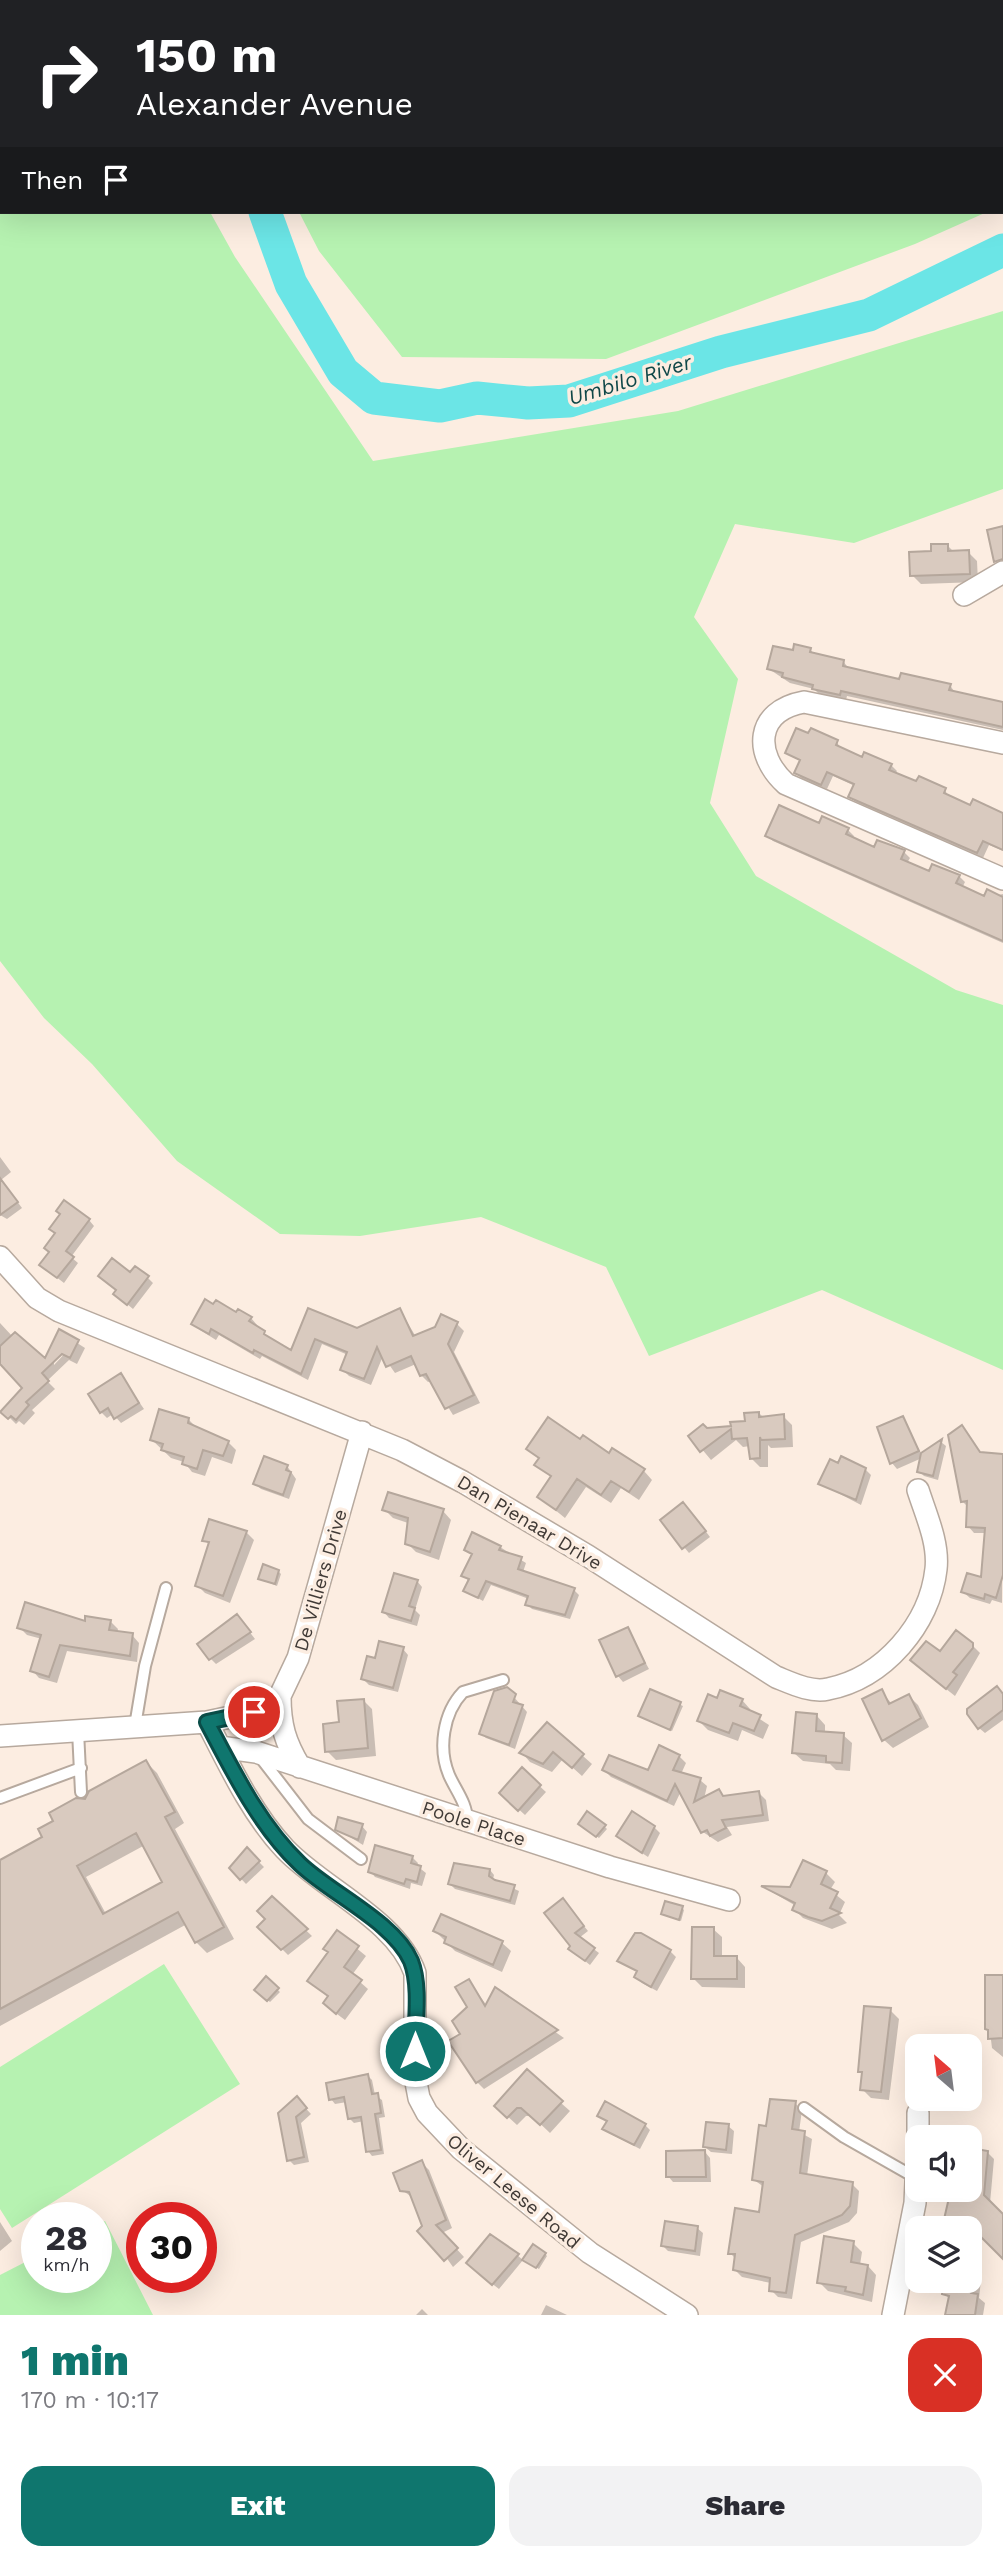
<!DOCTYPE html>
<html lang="en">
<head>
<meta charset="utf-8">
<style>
  :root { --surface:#fff; --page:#f2f2f3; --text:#2b2b33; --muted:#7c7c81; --accent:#0f766e }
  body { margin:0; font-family:"Work Sans",sans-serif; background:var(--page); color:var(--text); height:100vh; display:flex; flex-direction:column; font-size:26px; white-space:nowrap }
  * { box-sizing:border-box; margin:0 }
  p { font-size:23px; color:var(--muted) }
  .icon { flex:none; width:38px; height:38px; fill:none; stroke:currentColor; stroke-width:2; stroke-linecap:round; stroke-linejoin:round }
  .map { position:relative; height:2315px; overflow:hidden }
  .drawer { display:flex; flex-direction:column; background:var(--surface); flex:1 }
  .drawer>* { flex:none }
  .hud { position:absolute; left:0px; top:0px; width:1004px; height:214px; box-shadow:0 7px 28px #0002; background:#202124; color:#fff; overflow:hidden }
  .needle { width:46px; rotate:332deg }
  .controls { position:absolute; left:905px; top:2034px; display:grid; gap:14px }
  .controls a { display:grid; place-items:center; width:77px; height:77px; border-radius:14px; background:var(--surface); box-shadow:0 7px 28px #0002; font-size:35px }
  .speed { position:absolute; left:21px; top:2202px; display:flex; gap:14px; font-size:35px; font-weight:700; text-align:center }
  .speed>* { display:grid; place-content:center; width:91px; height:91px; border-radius:50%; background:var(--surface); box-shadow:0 7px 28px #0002; line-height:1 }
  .speed small { font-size:18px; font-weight:400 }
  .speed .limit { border:10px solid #d22; background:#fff; color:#111 }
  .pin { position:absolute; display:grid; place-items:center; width:60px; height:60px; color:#fff; margin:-30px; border:4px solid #fff; border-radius:50%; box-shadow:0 2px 7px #0007 }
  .me { position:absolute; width:77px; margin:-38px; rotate:0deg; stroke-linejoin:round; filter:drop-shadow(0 0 5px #0008) }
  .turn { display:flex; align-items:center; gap:24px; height:147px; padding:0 21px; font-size:32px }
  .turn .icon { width:91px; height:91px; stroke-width:2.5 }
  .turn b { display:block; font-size:49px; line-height:60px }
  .then { display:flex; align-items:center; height:66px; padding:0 21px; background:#0003; gap:14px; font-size:26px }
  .round { display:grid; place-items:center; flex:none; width:74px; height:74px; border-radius:21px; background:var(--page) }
  .summary { display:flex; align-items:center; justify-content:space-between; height:119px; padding:0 21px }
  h1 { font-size:42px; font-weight:800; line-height:52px; color:var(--accent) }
  .action { display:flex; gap:14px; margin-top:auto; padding:14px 21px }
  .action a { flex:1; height:80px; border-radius:21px; background:var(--accent); color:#fff; font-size:28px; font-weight:800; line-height:80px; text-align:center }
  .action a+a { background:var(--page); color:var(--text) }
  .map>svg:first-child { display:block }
</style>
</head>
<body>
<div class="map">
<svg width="1003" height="2315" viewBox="0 0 1003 2315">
  <rect width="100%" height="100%" fill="#fcede1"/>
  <path fill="#b6f2b1" d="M0,0l91,2h-89v210h208l25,45 138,204 305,-50 325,-100v178l-149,54 -119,-19 -41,93 44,62 -28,124 46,73 200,114 47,15v365l-181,-80 -173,66 -43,-89 -125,-50 -121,19 -80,-2 -103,-73 -85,-97 -48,-46 -44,-57z
    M189,0h814v205v-203z
    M299,212h688l-72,32 -309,115 -204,-2 -83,-106z
    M164,1964l76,120 -228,144 -12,-19v-142z
    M105,2221l48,94h-153v-40l37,-19v21h59v-52z"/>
  <path fill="#0003" fill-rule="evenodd" d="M948,546l6,6h14l9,9 1,21 -57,2 -9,-9 21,-22z
    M810,650l6,5 27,6 6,8 51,12 50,4 5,8 48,10v27l-156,-34 -1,4 -26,-5 -6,-6 -24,-6 -21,-14 25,-17z
    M837,742l4,8 22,10 28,5 6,6 -2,3 22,10 28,6 4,8 54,19v34l-14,-6 -6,13 -127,-56 -6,-5 5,-11 -22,-10 -6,13 -25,-10 -6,-6 5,-11 -14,-10z
    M820,825l28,5 6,6 -2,3 23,10 3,-6 26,9 6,6 -3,5 23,11 29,2 6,6 -3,6 23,10 18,-4v49l-230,-102 -6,-6z
    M0,1157l11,15 -10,8 21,28 -15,11 -7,-4z
    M89,1220l5,6 -23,31 7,6 -14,20 -17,-13 4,-17z
    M147,1277l6,6 -20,26 -12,-10z
    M216,1303l35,15 6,7 -1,3 35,25 18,-43 48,20 43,-20 16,27 41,-13 7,7 -10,21 26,51 -27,12 -21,-34 -4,1 -7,-7 -5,-11 -21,9 -12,-17 -12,29 -22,-9 -7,-7 6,-14 -26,-11 -14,36 -46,-24 -2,3 -41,-24 -3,5 -16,-10 -7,-7z
    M0,1323l13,14 2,-2 12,12 2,-3 16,17 15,-29 25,16 -8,16 -8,-4 -22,21 8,8 -23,21 3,3 -11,12 -5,-4 -3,3 -13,-13 21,-23 -24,-30zM67,1347l2,2 -15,16v-5z
    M121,1376l23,33 -23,14 -8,-9 -6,4 -6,-6z
    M759,1413l5,5 19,-2 9,9 1,22 -22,1 -3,-3v22h-8l-9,-9 -1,-12 -7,1 -7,-7 -25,20 -20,-24 15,-6 27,-2z
    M902,1418l20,37 19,-13 5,4 -8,34 -14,-4 -5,-5 3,-13 -25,11 -5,-6z
    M189,1420l8,8 31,14 8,8 -4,14 -20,-7 -7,19 -13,-4 -8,-10 -13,-4 -19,-18z
    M962,1428l19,25 22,2 -1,148 -10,-3 -2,4 -20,-6 -7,-6 20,-13 3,-46h-12l-6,-7 1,-18 -7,-7z
    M581,1442l63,29 8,9 -13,20 -18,-12 -10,15 -25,-16 -21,31 -26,-21 13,-19 -15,-14 3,-5 -12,-11z
    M287,1466l9,13 -7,20 -28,-10 -6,-5z
    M865,1469l6,6 -10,30 -40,-21z
    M384,1509l59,2 8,9 -12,40 -23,-8 -9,-9 1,-20 -15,-5z
    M689,1509l21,28 -21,16 -5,-6z
    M246,1532l8,8 -24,63 -25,-10 -8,-8 13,-40 -6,-5z
    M500,1547l26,16 -3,9 51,18 5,5 -9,24 -38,-10 -5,-5 2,-5 -38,-14 -8,16 -18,-10 4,-10 -5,-5 9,-21 -7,-6z
    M278,1571l3,3 -4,12 -17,-7z
    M417,1581l5,6 -7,23 5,5 -3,11 -28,-8 -5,-6z
    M110,1621l8,8 -1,4 15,2 7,8 -2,19 -70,-11 -10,32 -18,-5 -7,-8 10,-31 -15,-4 -8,-8z
    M242,1622l13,17 -39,25 -5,-5z
    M627,1629l22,40 -26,13 -5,-6z
    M972,1645l8,8 -25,43 -34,-27 19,-16z
    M403,1649l5,6 -10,37 -29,-7 -6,-6 13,-19z
    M507,1689l20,23 -12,37 -29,-11 -5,-5z
    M881,1691l11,13 17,-8 9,9 11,22 -36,21 -9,-8z
    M651,1692l32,14 -11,25 -30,-14z
    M1003,1695v25l-18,13 -6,-5z
    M363,1700l9,9 4,47 -40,4 -9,-9 14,-27z
    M718,1700h24l8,9 -1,3 20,13 -6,14 -21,-9 -4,11 -30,-11 -9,-9z
    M817,1716l8,9v8l18,2 9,8 -2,28 -14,-1 -6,-6 -27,-3 -9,-8z
    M547,1724l45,40 -10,12 -19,-17 -11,13 -22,-10 -8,-9z
    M679,1756l7,7 -5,11 19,6 7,6 -3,13 15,-8 6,7 34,-5 7,7 3,21 -42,6 5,8 -14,7 -15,-10 -22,-41 -7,15 -63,-29 -7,-7 45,2z
    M146,1762l11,11 27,50 -9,6 59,110 -27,14 -11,-11 -9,-18 -187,102v-164l45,-24 41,-37zM145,1845l19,37 -58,32 -20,-37z
    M522,1770l24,22 -21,23 -24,-22z
    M362,1826l5,6 -4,13 -26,-16z
    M582,1826h22l3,3 -8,9z
    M654,1827l6,6 -12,24 -24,-16z
    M247,1850l17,17 -18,17 -15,-16z
    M412,1857l6,6 -1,3 9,7 -4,13 -11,-3 -1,6 -35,-12 -5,-6z
    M490,1870l4,5 -1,4 26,12 -4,14 -60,-16 -5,-5z
    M826,1873l9,9 -5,8 15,12 -6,13 8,8 -15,6 -29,-11 -9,-9 2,-3 -31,-18 26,1z
    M272,1898l40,38 -24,19 -28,-28 7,-8z
    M567,1905l21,26 -9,7 20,15 -9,12 -15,-12z
    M682,1908l2,2 -3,11 -18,-7z
    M713,1929l9,8v21h15l8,9v21l-43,-1 -9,-9z
    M435,1931l67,12 9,8 -9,21 -47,-21z
    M338,1933l28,23 -14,19 16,14 -23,31 -12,-9 -4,-14 -20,-17 21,-27z
    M670,1951l6,6 -19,34 -15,-8 -6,-6 2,-4 -18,-13z
    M1003,1977v80l-11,-9 -2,-16 -4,-3z
    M266,1979l14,13 -10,10 -14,-12z
    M469,1981l18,25 8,-16 69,48 -80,51 -7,-7 -15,-48 8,-26z
    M890,2010l9,9 -10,81 -18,-2 -9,-9 1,-15 -3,-3z
    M368,2076l4,4 3,15 7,5 3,17 -6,1 5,36 -12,2 -4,-5 -4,-30 -10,2 -5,-5 -2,-16 -12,2 -4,-5z
    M297,2099l14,15 -10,9 8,39 -15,3 -5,-5z
    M561,2103l9,8 -20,22 -18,-17h-6l-9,9 -21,-19z
    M795,2103l7,7 -3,22 13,7 -5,37 45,8 7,7 -2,22 -8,9 -48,20 -9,57 -14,-2 -7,-7v-7l-29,-6 -7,-7 1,-11 -6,-6 31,-39 3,-27 -10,-7 14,-52z
    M599,2115l46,10 5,5 -10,19 -31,-16 -5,-5 4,-6z
    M728,2126l6,5 -2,23 -21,-2 -6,-5z
    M970,2149l17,3 7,7 -4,44 13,14v40l-31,-31 -26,2 5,-33 -3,-6h22z
    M705,2152l5,6 1,24h-38l-5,-6z
    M421,2162l8,8 23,58 -10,5 22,24 -11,10 -29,-41 -11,-28 -11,-8z
    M0,2222l12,19 -12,10z
    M697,2228l6,5 -3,23 -32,-5 -5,-5z
    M853,2243l9,9 -2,13 8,1 8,9 -4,27 -44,-11 -9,-9z
    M545,2254l2,2 -8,13 -12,-7z
    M517,2255l6,5 -24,29 -26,-20z
    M970,2263l12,9 -3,26 6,5 -2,12h-36l3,-16 -6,-6 26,-13z
    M546,2305l21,10h-26z
    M422,2309l6,6h-12z"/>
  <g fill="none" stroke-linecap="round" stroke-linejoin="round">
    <path stroke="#6be5e6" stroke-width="33" d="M143,0l1,2
      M265,212l26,72 52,88 31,26 66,8 37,-8 51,5 41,-2 152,-49 148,-37 134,-65"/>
  </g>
  <path fill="#d9cabf" stroke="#b5a79c" stroke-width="2" fill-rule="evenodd" d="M1003,526v33l-9,3 -7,-32z
    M931,544h17v7l21,-1 1,24 -60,2 -1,-24 22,-1z
    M794,644l17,4 -1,4 34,8 -1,6 56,13 2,-6 50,11 -2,6 54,12v25l-162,-36 -1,4 -28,-6 1,-4 -31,-8 1,-4 -16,-4 6,-23 20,4z
    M796,728l12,5 3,-5 27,12 -2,5 26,12 2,-5 28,12 -3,6 27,11 3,-5 27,12 -2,5 26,12 3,-6 30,14v37l-20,-9 -6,12 -129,-56 6,-13 -27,-12 -6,13 -27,-12 6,-13 -15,-7z
    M779,805l40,18 3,-7 27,12 -3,6 28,13 3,-7 28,10 -4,9 28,12 3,-7 28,11 -4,8 28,13 3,-7 16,8v44l-238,-105z
    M0,1178l18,24 -18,13z
    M64,1200l26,19 -24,32 8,6 -17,21 -18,-13 10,-13 -5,-4 11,-15 -6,-4 11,-15 -4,-3z
    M112,1258l18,14 5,-6 14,10 -22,29 -14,-11 3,-4 -18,-14z
    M205,1299l8,5 3,-4 20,12 2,-3 14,8 -3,4 16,10 -1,3 27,16 17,-42 49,20 43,-20 13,28 22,-9 6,-13 17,8 -10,22 26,51 -29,14 -19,-35 -6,2 -9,-20 -25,11 -9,-20 -13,32 -24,-9 7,-18 -32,-13 -14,35 -47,-24 -1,3 -42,-24 -2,5 -18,-10z
    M59,1329l20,11 -9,18 -8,-4 -20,19 7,8 -23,21 3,3 -13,15 -5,-4 -3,3 -8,-7 22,-24 -22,-24v-18l15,-14 30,26z
    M121,1373l18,30 -25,16 -6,-11 -8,5 -12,-19z
    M159,1409l30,9 -1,5 41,18 -6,15 -20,-6 -6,19 -15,-5 2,-7 -23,-7 2,-6 -13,-4z
    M759,1412v5l25,-3 1,25 -24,1 -1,-3v21l-10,1 -3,-21 -15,1 -1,-10 -31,23 -12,-16 15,-12 4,4 24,-2 -1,-4 15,-1 -1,-8z
    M903,1416l16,35 -29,13 -13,-37z
    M548,1417l32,22 3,-4 26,18 3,-5 33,21 -16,23 -18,-11 -10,14 -24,-16 -21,31 -19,-13 14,-21 -17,-11 5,-7 -13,-9z
    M962,1425l18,27 23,2v121l-7,23 -11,-4 -1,5 -23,-7 6,-19 14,4 4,-49 -19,-1 1,-26 -6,1 -13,-67z
    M942,1439l-9,37 -16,-4 4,-19z
    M264,1456l24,9 -2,5 5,2 -8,23 -30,-11z
    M841,1456l25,12 -10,32 -38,-16 12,-25 8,4z
    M388,1492l56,17 -14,43 -25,-8 3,-26 -26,-8z
    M683,1502l23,29 -24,18 -22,-29z
    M209,1519l38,12 -24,65 -28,-10 14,-44 -7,-1z
    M472,1532l29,14 -2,4 23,7 -4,12 57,19 -10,27 -40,-10 3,-9 -42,-15 -8,17 -15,-7 6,-12 -8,-3 11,-22 -8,-4z
    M263,1564l16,6 -4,14 -17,-5z
    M394,1573l24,7 -9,26 6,2 -4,13 -29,-9z
    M25,1602l60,19v-5l26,4 -2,10 24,3 -3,23 -70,-11 -11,32 -19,-6 11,-36 -24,-7z
    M237,1614l14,18 -42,28 -12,-16z
    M628,1627l17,36 -29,14 -17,-37z
    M956,1630l17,13v5l-20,24 4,3 -11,14 -36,-29 16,-19 14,10z
    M379,1641l25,6 -11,41 -32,-9 6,-23 8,2z
    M997,1686l6,8v16l-25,19 -11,-15v-5z
    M507,1687l9,7 -3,8 10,3 -14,40 -30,-11 15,-43z
    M650,1689l31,13 -11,28 -32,-14z
    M882,1689l7,15 20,-10 12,24 -39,23 -20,-42z
    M720,1690l23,9 -3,7 21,9 -7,16 -21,-8 -4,10 -32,-12 11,-27 9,4z
    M364,1699l4,49 -43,4 -2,-28 16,-2 -2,-21z
    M796,1712l21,2 -1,17 28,2 -2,30 -16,-1v-6l-34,-3z
    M547,1722l37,32 -12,14 -19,-16 -10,12 -24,-11z
    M659,1745l21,10 -7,15 28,8 -7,24 25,-13 4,7 36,-5 4,24 -41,5 4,8 -16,8 -3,-6 -6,3 -26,-49 -8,17 -65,-31 7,-15 39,15z
    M146,1760l29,52 -10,5 59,110 -29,16 -17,-31 -178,97v-149l42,-23 -4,-8 15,-8 -4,-8 27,-15 9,1 4,-8zM136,1833l26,49 -59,32 -26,-48z
    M522,1767l19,18 -23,26 -19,-18z
    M587,1811l19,14 -10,12 -18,-13z
    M632,1811l23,15 -13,27 -26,-17z
    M338,1817l25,7 -5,16 -23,-10z
    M375,1845l38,11 -2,7 10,3 -4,16 -11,-3 -2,5 -36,-12z
    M247,1847l13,14 -20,19 -11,-12z
    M803,1860l24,11 -6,13 17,8 -8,16 11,5 -19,8 -14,-4 -16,-7 3,-7 -34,-17 29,1z
    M454,1863l36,6 -1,7 6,4 20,5 -5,16 -62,-17z
    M272,1896l36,33 -27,21 -24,-23 8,-8 -8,-8z
    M563,1898l21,28 -9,7 20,15 -10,13 -17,-12 2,-3 -26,-33z
    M665,1901l18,5 -4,14 -18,-6z
    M441,1914l62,27 -10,24 -49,-22 2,-6 -13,-6z
    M692,1927h22v29h23v23h-46z
    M337,1930l22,16 -15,21 18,13 -26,34 -13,-11 5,-7 -21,-15 21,-29 -5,-3z
    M635,1933h6l30,17 -20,37 -17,-10 3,-6 -20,-10z
    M985,1975h18v63l-15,1v-9l-3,-1z
    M266,1976l13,12 -12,13 -13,-11z
    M469,1979l16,27 10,-19 63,43 -82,53 -28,-42 12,-7 -8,-13 15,-14 -12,-20z
    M864,2006l27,2 -10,84 -21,-2 2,-18h-4z
    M527,2069l36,32 -23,24 -19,-17h-4l-10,10 -13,-12z
    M368,2074l4,20 6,-1 3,20 -6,1 6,36 -15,2 -5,-35 -13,2 -4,-22 -15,3 -3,-17z
    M297,2096l10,12 -11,9 8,40 -17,4 -9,-48z
    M770,2099l26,2 -4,28 13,2 -5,42 53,9 -3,24 -8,9 -47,20 -9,58 -17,-2 1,-13 -37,-8 2,-16h-7l7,-46 24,4 4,-30 -11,-2 7,-55 7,1z
    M605,2101l41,23 -12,21 -32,-16 5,-8 -10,-5z
    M706,2122l23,2 -3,26 -23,-3z
    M970,2148l18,3 -4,44 19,19v45l-29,-29h-4l-5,-9 -7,7h-16l9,-39h19z
    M705,2150l1,27h-40v-26z
    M422,2160l24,60 -10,5 22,23 -14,13 -27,-30 5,-5 -13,-34 -9,-1 -7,-18z
    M665,2221l33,5 -3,25 -34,-5z
    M490,2234l29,20 -27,31 -26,-22z
    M824,2236l30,5 -3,21 17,3 -5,30 -18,-4 1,-4 -29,-4z
    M533,2244l13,9 -10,15 -14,-8z
    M945,2280h28l-2,13 7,1 -3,21h-30l4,-19 -7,-2z"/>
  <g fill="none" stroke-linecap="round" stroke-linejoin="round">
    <g stroke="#b7a99e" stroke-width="14">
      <path id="lane" d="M135,1726l10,-60 21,-78
        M78,1731l3,61
        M260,1757l48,62 53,40
        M0,1798l81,-30
        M467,1821c0,-18 -11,-30 -18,-46 -11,-26 -6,-62 14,-83l40,-12
        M804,2108l40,29 72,41"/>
    </g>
    <g stroke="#b7a99e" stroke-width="24">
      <path id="street" d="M964,595l39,-23
        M1003,743l-199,-41c-49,9 -51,52 -18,82l217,95
        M0,1257l37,41 22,13 343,139 61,32 125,74 188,121c15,6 35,16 52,12 56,-11 102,-65 108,-120 3,-26 -10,-54 -18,-79
        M280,1696c0,29 5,46 20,71
        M207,1722c22,43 45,92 78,127 38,40 112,71 130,124v104l4,21 8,15 34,36 129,104 97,62
        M0,1736l207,-14 47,-10 26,-16 18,-38 64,-226
        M220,1747l36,5 354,115 119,33
        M918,2137v-24
        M893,2315l22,-112 2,-42"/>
    </g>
    <use href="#lane" stroke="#fff" stroke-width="10"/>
    <use href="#street" stroke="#fff" stroke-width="21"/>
  </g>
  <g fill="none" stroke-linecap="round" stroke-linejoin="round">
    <g stroke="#0a4d48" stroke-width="18">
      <path id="route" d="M254,1712l-47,10c26,49 52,103 93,142 30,29 94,58 111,97 10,25 4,63 4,90"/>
    </g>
    <use href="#route" stroke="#0f766e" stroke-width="12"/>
  </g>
  <g text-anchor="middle" stroke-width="7" stroke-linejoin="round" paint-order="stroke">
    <g font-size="19" fill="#403a36" stroke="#fcede1">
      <text transform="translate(530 1522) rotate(31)" y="7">Dan Pienaar Drive</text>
      <text transform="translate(320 1580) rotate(-74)" y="7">De Villiers Drive</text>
      <text transform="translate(474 1823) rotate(18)" y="7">Poole Place</text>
      <text transform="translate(514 2191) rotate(40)" y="7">Oliver Leese Road</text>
    </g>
    <g font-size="21" font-style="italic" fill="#0f4748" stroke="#fcede1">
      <text transform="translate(630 380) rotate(-17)" y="7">Umbilo River</text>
    </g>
  </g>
</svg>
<div class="controls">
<a><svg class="needle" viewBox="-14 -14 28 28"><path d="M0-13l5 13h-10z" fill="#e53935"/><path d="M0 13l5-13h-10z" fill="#7c7c81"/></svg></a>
<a><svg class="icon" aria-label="sound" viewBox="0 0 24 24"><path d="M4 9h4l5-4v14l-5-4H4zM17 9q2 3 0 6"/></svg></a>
<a><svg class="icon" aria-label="layers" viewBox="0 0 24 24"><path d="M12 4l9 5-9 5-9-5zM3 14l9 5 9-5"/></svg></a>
</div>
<div class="speed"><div>28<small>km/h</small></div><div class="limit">30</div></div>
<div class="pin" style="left:254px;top:1712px;background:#d93025"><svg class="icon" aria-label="arrive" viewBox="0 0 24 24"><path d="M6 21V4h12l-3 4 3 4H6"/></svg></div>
<svg class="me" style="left:415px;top:2051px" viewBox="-20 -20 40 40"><circle r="17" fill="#0f766e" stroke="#fff" stroke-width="3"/><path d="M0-11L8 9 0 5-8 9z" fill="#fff"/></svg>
<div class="hud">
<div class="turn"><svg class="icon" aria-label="right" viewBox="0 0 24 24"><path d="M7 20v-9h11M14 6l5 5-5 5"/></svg><div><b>150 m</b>Alexander Avenue</div></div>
<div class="then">Then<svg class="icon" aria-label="arrive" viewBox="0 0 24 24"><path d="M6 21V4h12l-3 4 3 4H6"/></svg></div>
</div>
</div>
<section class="drawer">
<div class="summary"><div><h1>1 min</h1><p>170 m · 10:17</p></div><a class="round" style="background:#d93025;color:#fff"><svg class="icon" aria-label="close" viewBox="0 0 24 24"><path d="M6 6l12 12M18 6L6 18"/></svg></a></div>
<div class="action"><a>Exit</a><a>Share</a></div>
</section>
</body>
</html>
